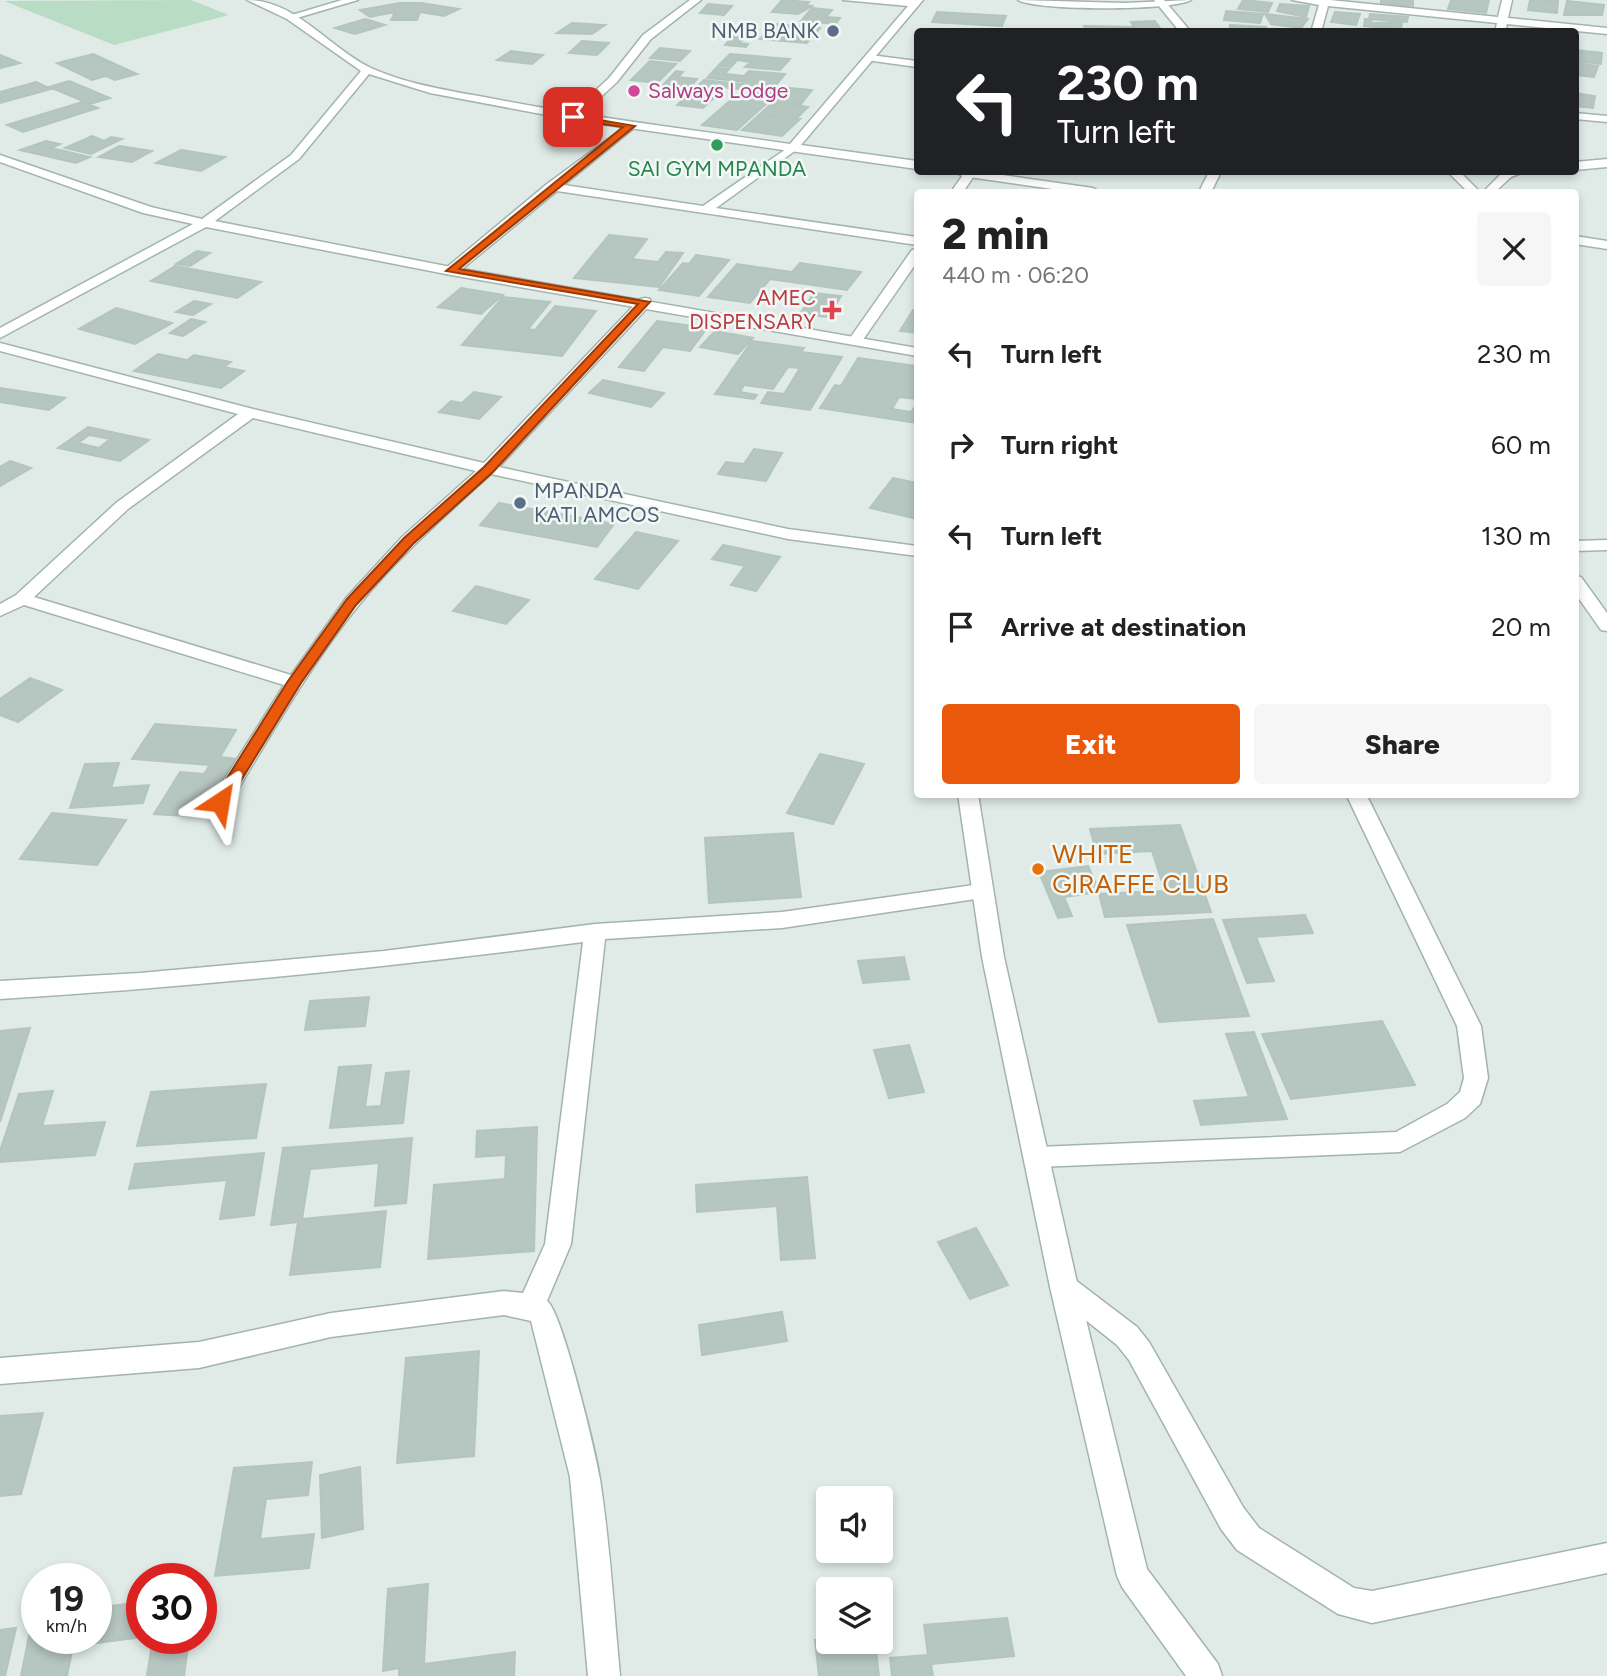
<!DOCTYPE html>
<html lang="en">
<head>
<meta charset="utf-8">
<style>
  :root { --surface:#fff; --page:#f6f6f6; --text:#222; --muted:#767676; --accent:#ea580c }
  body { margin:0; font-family:Figtree,sans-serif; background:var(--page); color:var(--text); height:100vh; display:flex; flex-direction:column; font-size:26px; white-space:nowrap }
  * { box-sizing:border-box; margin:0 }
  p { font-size:23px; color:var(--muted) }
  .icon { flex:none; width:38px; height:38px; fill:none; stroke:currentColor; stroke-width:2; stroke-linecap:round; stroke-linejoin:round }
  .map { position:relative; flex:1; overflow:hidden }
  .panel { position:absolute; left:914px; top:189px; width:665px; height:609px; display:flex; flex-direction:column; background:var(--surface); border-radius:7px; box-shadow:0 4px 10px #0003 }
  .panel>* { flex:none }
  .hud { position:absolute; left:914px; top:28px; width:665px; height:147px; border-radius:7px; box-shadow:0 4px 10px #0003; background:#202124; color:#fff; overflow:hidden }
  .buttons { position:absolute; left:816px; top:1486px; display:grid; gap:14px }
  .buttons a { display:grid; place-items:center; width:77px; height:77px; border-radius:7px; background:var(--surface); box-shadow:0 4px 10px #0003; font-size:35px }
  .speed { position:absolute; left:21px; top:1563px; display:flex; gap:14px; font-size:35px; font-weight:700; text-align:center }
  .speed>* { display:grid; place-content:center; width:91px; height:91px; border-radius:50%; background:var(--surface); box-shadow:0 4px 10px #0003; line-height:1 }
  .speed small { font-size:18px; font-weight:400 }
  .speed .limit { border:10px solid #d22; background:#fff; color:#111 }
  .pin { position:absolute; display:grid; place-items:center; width:60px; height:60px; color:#fff; margin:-30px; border-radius:14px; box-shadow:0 4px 10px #0006 }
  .me { position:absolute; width:77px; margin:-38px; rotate:33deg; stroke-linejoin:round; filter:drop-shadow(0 0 5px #0008) }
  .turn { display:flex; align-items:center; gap:24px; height:147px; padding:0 28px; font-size:32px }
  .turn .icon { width:91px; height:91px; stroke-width:2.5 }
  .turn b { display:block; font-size:49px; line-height:60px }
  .round { display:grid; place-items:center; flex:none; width:74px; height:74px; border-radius:7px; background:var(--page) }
  .overview { display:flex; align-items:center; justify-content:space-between; height:119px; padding:0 28px }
  h1 { font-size:42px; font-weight:800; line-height:52px }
  .primary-button { display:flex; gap:14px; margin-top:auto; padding:14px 28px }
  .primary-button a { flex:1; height:80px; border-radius:7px; background:var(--accent); color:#fff; font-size:28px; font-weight:800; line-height:80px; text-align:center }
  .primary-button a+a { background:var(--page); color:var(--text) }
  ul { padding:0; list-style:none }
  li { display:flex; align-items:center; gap:21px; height:91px; padding:0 28px }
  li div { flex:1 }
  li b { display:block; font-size:26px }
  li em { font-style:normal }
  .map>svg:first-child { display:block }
</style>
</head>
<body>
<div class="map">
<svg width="1607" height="1676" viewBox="0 0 1607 1676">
  <rect width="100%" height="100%" fill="#e0ebe7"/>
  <path fill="#b9ddc4" d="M191,0l38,15 -115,30 -110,-44z"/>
  <path fill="#b6c6c0" stroke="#b3c5be" stroke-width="2" fill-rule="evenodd" d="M782,0l27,2 -3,3 6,1 -14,8 -26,-2z
    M1243,0l29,3 -4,9 -30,-3z
    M1381,0h32v6l-32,-3z
    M1451,0h38l-3,13 -38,-4z
    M1530,0l28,1 -1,12 -29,-3z
    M1567,1l37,4 -2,10h-38z
    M400,3h21l38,6 -15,7 -24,-4 -3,8h-26l4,-8 -25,5 -10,-7z
    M708,4l24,2 -8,9 -24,-2z
    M1280,4l29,2 -3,11 -29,-6z
    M812,8l20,2 -6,7 14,1 -4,6 -35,-3z
    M1226,11l37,3 -3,9 -36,-3z
    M937,12l69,4 -4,10 -70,-4z
    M1335,12l25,2 -4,11 -25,-3z
    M1265,14l43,5 -7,9 -30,-4z
    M1370,14l38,3 -1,5 -38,-3z
    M365,19l20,6 -30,9 -20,-6z
    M1365,19h7l-1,4 31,-1 -1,7 -37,-3z
    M1155,21l7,10 -75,1 -3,-6 50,1 -3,-5z
    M572,23l33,2 -13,9 -35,-1z
    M774,24l46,4 -13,15 -47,-4z
    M1230,25l36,2v5h-36z
    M736,33l12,1 -8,9 8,1 -2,3 -21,-2z
    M582,41l27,2 -12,12 -28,-2z
    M660,48l30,3 -10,10 -30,-3z
    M1575,50l27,3 -1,11 -26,-3z
    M511,51l32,4 -11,9 -35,-4z
    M93,54l44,20 -22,6 -9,-4 -14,4 -35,-17z
    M730,54l60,5 -10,11 -35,-3 6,-5 -14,-2 -6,7 -13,-1z
    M0,55l20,8 -19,5z
    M650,61l26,3 -19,19 -26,-3z
    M1575,63l23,3 -4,11 -19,-2z
    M716,68l13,1 -4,5 19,2 5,-5 36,3 -9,11 -69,-7z
    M676,71l7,1 -5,5 19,2 -8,9 -26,-3z
    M704,80l26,3 -27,25 -26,-3z
    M69,81l41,17 -20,6 -41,-17z
    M36,82l15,7 -51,14v-11z
    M732,83l80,7 -11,14 -48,-5 7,-8 -32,-3z
    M1575,93l20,3 -2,12 -18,-2z
    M733,98l34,5 -30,27 -35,-5z
    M82,102l16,6 -75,24 -16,-7z
    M773,102l35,5 -12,12 -36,-5z
    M760,114l36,5h4l-18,17 -40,-6z
    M92,136l12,5 7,-4 11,2 -31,15 -26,-6z
    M46,141l14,3 -9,4 39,9 -14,6 -56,-13z
    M119,146l33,5 -20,11 -33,-5z
    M181,150l44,7 -24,14 -45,-8z
    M609,235l38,4 -15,20 26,3 8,-10 17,1 -24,34 -85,-9z
    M197,251l13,2 -20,13 -14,-2z
    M696,255l33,5 -30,36 -40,-6 24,-27 6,1z
    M800,263l61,9 -14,18 -77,-11 -20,24 -42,-6 29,-33 55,8z
    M175,266l86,16 -24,16 -86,-17z
    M461,288l42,7 -22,19 -43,-7z
    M814,293l27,3 -13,21 -28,-3z
    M503,297l47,5 -22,27 7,1 20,-24 41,5 -34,45 -100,-11z
    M194,301l17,3 -18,11 -17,-3z
    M116,308l56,15 -37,21 -56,-15z
    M917,309v24l-17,-2 13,-21z
    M191,319l14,3 -22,14 -13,-3z
    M657,321l50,7 -17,23 -27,-4 -19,24 -25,-4z
    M715,331l38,7 -15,16 -38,-7z
    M752,341l52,7 -3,4 41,5 -32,53 -49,-7 7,-11 16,2 16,-26 -12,-1 -15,22 -29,-4 -4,7 17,3 -3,4 -39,-5z
    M158,354l29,6 7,-5 37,7 -7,5 20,4 -23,17 -87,-17z
    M858,358l59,8v33l-18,-2 -7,12 19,3 6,-8v19l-97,-15 15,-23 6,1z
    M603,380l61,13 -13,14 -62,-14z
    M0,388l65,10 -16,12 -49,-8z
    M474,392l27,5 -22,22 -40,-7 12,-11 11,2z
    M88,427l61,13 -29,21 -62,-13zM89,435l21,4 -11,9 -21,-5z
    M754,449l28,4 -16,28 -48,-7 8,-12 18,2z
    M10,461l21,7 -31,18v-19z
    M893,478l24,5v36l-47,-11z
    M499,503l115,21 -17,23 -117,-22z
    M636,532l42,9 -40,48 -43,-10z
    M723,545l57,12 -24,34 -25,-6 14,-19 -33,-7z
    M476,586l53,14 -23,24 -53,-13z
    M30,678l32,12 -44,32 -18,-7v-16z
    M155,724l81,6 -16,27 18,2 -34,58 -50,-3 26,-42 24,2 6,-9 -78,-6z
    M820,754l44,10 -31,60 -46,-11z
    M119,763l-8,25 38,-3 -6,18 -73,5 15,-44z
    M52,813l74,7 -29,45 -77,-6z
    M1180,825l31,87 -106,5 -6,-23 66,-3 -13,-40 -55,3 -7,-25z
    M793,833l8,64 -92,6 -4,-65z
    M1088,866l12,26 -36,5 8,19 -14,2 -19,-46z
    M1305,915l8,18 -57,4 18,44 -27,2 -24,-63z
    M1213,919l36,97 -90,6 -32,-97z
    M904,957l5,22 -46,4 -5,-22z
    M369,997l-4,29 -60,4 5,-29z
    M1382,1021l33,64 -124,14 -29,-65z
    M30,1028l-30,94v-91z
    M1254,1032l33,87 -86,6 -7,-24 55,-4 -23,-63z
    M909,1045l15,47 -35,6 -15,-48z
    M371,1065l-6,42 16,-1 5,-33 23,-2 -6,52 -73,5 9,-61z
    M266,1084l-10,54 -119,8 14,-54z
    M53,1091l-11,35 63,-4 -10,33 -95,7v-11l19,-57z
    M537,1127l-3,124 -106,8 6,-74 71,-6 1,-24 -30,2 1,-26z
    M412,1138l-6,65 -31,3 4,-43 -69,6 -8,50 84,-8 -6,56 -90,8 8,-53 -27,3 12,-77z
    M264,1153l-10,62 -34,4 7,-39 -98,9 6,-25z
    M807,1177l8,81 -34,2 -4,-54 -80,6 -1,-27z
    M976,1228l32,57 -38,14 -32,-57z
    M782,1312l5,29 -85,14 -3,-30z
    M479,1351l-5,105 -77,7 9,-105z
    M43,1413l-22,81 -21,2v-80z
    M312,1462l-4,33 -42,4 -6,40 54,-5 -5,34 -94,8 19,-108z
    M360,1467l3,62 -41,9 -2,-63z
    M428,1584l-4,80 91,-12 -1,24h-115v-8l-16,3 5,-82z
    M142,1602v35l-69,9 -6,30h-46l12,-60h4v22h59v-30z
    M1007,1618l7,38 -83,8 2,12h-41l-2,-18 38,-3 -4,-30z
    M16,1628l-11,48h-5v-46z
    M153,1638h36l-5,38h-37z
    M828,1639v3h47l4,34h-60l-4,-36z"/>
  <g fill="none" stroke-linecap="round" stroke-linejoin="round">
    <g stroke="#a3b3ae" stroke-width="3">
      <path id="minor" d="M342,0h16l-68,20 -5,-3z
        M690,0h11l-50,39 -34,43 -40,37h-8v-4l40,-37 34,-43z
        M1018,0l107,3 66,-3c-18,11 -155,11 -173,0z
        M1292,0h38l168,17 4,-17h10l-4,18 99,10v6l-100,-10 -2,8h-10l2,-9 -169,-17 -7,26h-10l8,-27z
        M870,55l47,6v6l-51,-7 -1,-2z
        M1575,113l32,3v6l-32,-3z
        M630,123l6,3 -2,2 -70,57 139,21 89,-61 4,1v4l-80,58 201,29v8l-360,-54 -101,83h-10v-6l101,-84z
        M1607,159v8l-32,3v-8z
        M965,172l11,1 -13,19h-12z
        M1448,172h12l20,20h-12z
        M1503,172h21l-13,5 -16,15h-12z
        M1575,236l32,5v8l-32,-5z
        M917,249v13l-57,82h-10v-6l62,-88z
        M645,298l5,1v6l-151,162 289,62 129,17v10l-129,-17 -297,-65c-46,42 -93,83 -133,132 -50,62 -89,133 -131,201l-7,2 -10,-7 74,-117 -260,-80 -24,11v-12l16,-9 100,-92 122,-89 -238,-63v-8l253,66 231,54 156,-164zM253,418l223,53 -74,66 -56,61 -55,77 -257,-78 94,-88z
        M1607,540v10l-32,1v-10z
        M1575,576l6,1 26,36v18l-6,-1 -26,-37z
        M1346,794h20l115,232 7,52 -8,26 -15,14 -65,34 -362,15 -9,-3 -4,-7 4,-7 9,-3 358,-15 51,-28 13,-12 4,-14 -7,-52z
        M981,884l8,3 3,5 -3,5 -207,31 -177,11 -34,305 -24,57c15,10 49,153 53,178 10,65 14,132 20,197h-32l-18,-199 -39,-156 -27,-6 -173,22 -132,31 -199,16v-26l199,-16 132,-29 173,-22 19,2 22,-49 38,-302c-194,25 -388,45 -583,57v-18l140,-8 244,-22 211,-27 187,-12z
        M1064,1275l10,4 63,48 12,15 94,165 16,21 95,60 18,3 235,-48v30l-235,50 -34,-9 -101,-64 -16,-21 -92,-169 -12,-15 -63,-50 -4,-8 4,-8z"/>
    </g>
    <g stroke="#a3b3ae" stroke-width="3">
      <path id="tertiary" d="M247,0c49,0 83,49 124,68 40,18 87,24 129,32 96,18 193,30 290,44l118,-138 -65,-6h80l-122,145 116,16v8l-344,-49 -143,-27 -61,-19 -70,85 -84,62 236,46 466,81v8l-466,-81 -245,-48 -206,111v-10l193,-104 -50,-11 -143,-51v-7l151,52 51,12 89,-64 70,-84 -74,-52z
        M1154,0h10l27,32h-11z
        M956,172h26l111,16 6,4h-26l-111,-16z
        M1209,172h12l-10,20h-12z
        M958,794h20l26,163 74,330 69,282 71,95 4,12h-36l-64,-89 -5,-11 -67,-289 -68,-330z"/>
    </g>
    <use href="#minor" fill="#fff" fill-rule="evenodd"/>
    <use href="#tertiary" fill="#fff" fill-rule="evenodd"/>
  </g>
  <path fill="#ea580c" stroke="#983908" stroke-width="2" d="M570,115l65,11 -176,143 191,33 -157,170 -80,72 -57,61 -55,78 -75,122h-11l-3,-3 76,-121 59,-82 57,-61 80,-71 154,-163 -192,-33 177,-144 -50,-7z"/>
  <g fill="#5c6f8a" stroke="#f1f8f5" stroke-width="2.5">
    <circle cx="833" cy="31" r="7"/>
    <circle cx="520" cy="503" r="7"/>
  </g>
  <circle fill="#d1479c" stroke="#f1f8f5" stroke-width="2.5" cx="634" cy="91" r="7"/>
  <circle fill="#2e9e5b" stroke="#f1f8f5" stroke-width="2.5" cx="717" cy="145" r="7"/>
  <path fill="#e0444e" stroke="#f1f8f5" stroke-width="2.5" d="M828.5 299.5h7v7h7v7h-7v7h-7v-7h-7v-7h7z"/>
  <circle fill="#e8710a" stroke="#f1f8f5" stroke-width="2.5" cx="1038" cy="869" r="7"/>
  <g text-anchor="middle" stroke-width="5" stroke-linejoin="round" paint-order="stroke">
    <g font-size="21" fill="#4e5e75" stroke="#f1f8f5" text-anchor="end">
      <text x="819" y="38">NMB BANK</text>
      <text x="534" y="498" text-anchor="start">MPANDA<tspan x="534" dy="24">KATI AMCOS</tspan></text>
    </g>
    <g font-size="21" fill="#b23c85" stroke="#f1f8f5" text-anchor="start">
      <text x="648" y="98">Salways Lodge</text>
    </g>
    <g font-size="21" fill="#27864d" stroke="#f1f8f5">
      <text x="717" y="176">SAI GYM MPANDA</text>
    </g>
    <g font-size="21" fill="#be3a42" stroke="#f1f8f5" text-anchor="end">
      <text x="816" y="305">AMEC<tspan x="816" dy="24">DISPENSARY</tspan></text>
    </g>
    <g font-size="26" fill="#c56008" stroke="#f1f8f5" text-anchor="start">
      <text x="1052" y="863">WHITE<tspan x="1052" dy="30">GIRAFFE CLUB</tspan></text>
    </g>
  </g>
</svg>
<div class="buttons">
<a><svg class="icon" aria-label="sound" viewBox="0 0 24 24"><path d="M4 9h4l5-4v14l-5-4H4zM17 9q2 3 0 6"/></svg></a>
<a><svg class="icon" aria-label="layers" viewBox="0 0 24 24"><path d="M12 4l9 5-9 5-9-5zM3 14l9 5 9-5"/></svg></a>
</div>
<div class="speed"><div>19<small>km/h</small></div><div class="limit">30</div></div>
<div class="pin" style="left:573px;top:117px;background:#d93025"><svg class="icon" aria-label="arrive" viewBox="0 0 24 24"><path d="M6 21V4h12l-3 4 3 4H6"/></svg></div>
<svg class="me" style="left:220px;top:802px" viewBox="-20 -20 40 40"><path d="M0-17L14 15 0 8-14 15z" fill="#ea580c" stroke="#fff" stroke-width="4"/></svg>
<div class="hud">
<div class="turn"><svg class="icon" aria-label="left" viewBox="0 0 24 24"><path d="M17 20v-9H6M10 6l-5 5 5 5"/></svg><div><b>230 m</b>Turn left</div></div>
</div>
<section class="panel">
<div class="overview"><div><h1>2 min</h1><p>440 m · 06:20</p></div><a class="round"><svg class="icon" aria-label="close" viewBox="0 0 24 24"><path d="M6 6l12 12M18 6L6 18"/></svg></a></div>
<ul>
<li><svg class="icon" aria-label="left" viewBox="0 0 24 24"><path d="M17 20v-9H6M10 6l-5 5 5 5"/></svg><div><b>Turn left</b></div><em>230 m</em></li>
<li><svg class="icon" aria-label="right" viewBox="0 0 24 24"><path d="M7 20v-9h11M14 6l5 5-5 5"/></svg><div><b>Turn right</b></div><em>60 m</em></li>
<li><svg class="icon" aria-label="left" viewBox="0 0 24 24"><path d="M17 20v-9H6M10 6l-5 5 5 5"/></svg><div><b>Turn left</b></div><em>130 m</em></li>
<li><svg class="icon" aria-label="arrive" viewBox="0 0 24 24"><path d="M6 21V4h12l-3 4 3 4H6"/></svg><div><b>Arrive at destination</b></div><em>20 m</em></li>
</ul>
<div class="primary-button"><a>Exit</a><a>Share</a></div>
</section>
</div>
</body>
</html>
